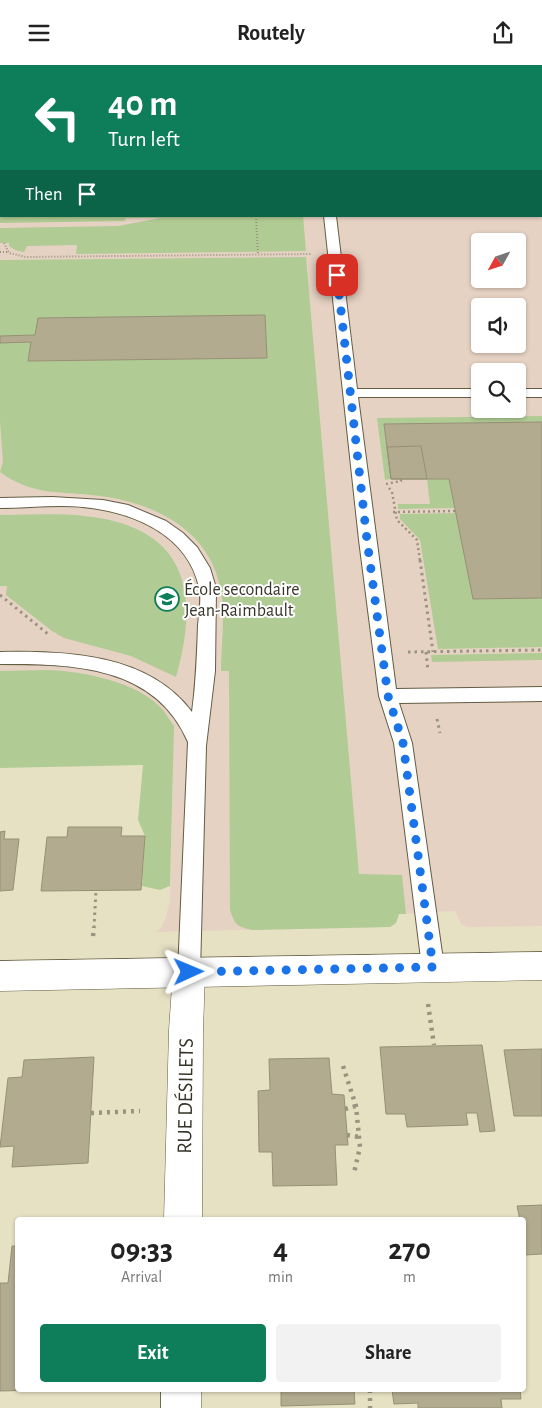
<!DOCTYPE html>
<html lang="en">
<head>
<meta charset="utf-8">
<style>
  :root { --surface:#fff; --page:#f2f2f2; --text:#222; --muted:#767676; --accent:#0e7d59 }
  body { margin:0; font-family:"Alegreya Sans",sans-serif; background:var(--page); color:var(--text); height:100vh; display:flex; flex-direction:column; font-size:19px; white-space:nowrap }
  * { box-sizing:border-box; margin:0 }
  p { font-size:16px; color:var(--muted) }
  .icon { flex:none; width:28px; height:28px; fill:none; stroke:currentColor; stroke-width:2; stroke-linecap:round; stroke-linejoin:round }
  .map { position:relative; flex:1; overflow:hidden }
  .sheet { position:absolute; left:15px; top:1152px; width:511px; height:175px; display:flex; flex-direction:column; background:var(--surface); border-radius:5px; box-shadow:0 1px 4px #0004 }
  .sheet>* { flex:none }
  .top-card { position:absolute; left:0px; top:0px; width:542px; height:152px; box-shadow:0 1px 4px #0004; background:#0e7d59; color:#fff; overflow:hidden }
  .needle { width:32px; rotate:230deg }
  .fabs { position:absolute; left:471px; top:168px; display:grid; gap:10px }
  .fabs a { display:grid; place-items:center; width:55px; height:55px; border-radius:5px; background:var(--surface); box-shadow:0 1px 4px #0004; font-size:25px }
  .pin { position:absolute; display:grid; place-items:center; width:42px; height:42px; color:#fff; margin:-21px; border-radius:10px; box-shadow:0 2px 8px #0006 }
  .me { position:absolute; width:55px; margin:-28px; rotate:89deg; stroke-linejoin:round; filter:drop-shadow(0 0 4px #0008) }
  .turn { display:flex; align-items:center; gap:18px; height:105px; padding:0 25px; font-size:22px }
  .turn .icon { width:65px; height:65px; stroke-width:2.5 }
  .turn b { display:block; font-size:35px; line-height:42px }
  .then { display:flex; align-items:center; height:48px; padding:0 25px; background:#0003; gap:10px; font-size:19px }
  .eta { display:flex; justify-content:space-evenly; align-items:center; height:85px; text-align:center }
  .eta b { font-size:30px; font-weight:700; line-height:35px }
  .cta { display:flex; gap:10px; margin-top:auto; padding:10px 25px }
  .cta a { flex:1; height:58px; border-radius:5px; background:var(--accent); color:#fff; font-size:20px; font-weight:700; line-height:58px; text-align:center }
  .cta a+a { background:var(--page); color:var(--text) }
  header { display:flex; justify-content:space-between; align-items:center; height:65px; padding:0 25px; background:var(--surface); font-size:22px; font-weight:700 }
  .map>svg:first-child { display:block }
</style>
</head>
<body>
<header><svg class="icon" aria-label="menu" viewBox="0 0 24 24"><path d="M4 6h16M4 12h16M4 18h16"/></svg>Routely<svg class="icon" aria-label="share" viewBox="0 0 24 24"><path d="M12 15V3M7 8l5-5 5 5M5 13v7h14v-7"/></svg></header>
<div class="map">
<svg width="542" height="1343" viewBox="0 0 542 1343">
  <rect width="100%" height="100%" fill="#e7e1c4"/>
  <path fill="#e6d2c3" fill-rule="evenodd" d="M229,0h313v861l-74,1 -7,-3 -6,-13 -56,3 -3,9 -6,4 -235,5 6,-4 4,-8 5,-19 3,-137 -173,3v-662l1,111h540v-150zM480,176h38v38h-38zM480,241h38v38h-38zM480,306h38v38h-38z"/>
  <path fill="#b1cb94" d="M224,0h318v127l-1,-126z
    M0,74l1,77h302l3,35 -230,3 1,-9 -50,1 -3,6 -9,-2 -6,-4v-3h-9v-15l118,-2 42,-8h-34l-1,3 -125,2z
    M306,192l53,617 43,1 4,39h-7l-3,9 -6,4 -137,3c-16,-3 -18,-5 -23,-20l-1,-239h-8c0,-27 5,-58 -1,-84 -12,-61 -73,-87 -129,-92 -37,-4 -59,0 -91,-23l3,-10 -3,-41v-78l31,-1 -3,19 239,-3 -232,-23 -35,1v-76z
    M542,351v6l-158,2 7,55 -6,1 -8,-62z
    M427,414h22l6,29 -57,1v-5h32z
    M456,448l17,86 69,-1v49l-104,2 -18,-109 -20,-21v-5z
    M0,450c28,0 56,-2 84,1 101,10 117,73 92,161l-45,-21 -67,-18 -12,-7 -46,-36 1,-9h-7z
    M542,588v7l-110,2 -1,-7z
    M47,605c36,1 92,12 116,40 4,5 7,11 11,16l-4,160 -10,4 -18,-4 3,-50 -7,-16 5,-55 -143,3v-97z"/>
  <path fill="#b2ab90" stroke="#969075" d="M265,250l2,43 -239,3 3,-19 -31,1v-7l35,-1 3,-17z
    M542,357v176l-69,1 -24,-120h-58l-7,-55z
    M421,381l6,33h-36l-4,-32z
    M68,762h54l-1,9h24l-4,54 -100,1 6,-54h20z
    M5,766l-1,8h15l-6,51 -13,1v-59z
    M482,980l13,86 -15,1 -3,-19h-11l2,12 -61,2 -2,-13h-19l-6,-67z
    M542,984v67h-28l-10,-66z
    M94,992l-6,106 -76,4 2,-21 -14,1 8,-69 14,-1 2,-17z
    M329,993l3,36 12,1 4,50h-13l2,40 -64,1 -1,-34h-13l-1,-61 12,-1 -1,-31z
    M542,1140v49l-17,1 -1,-35h-4l-3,-14z
    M12,1181h6v144h19l-37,1v-108h8z
    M281,1325h73l1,14 -74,2z
    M392,1325h128l1,9h-20l1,9h-84v-5l-24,1z"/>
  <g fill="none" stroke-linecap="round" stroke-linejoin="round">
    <g stroke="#635d44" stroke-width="2">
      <path id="service" d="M0,22h1v6h-1z
        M541,138h1v6h-1z
        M324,151h12l21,173h123v8h-122l38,292 146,-2v14l-143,2 13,40 32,224 -3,7 -8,3 -8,-3 -3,-7 -28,-224 -15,-47 -20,-156z
        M518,324h24v8h-24z
        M52,432l51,3 25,5 38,16 17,12 14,14 13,21 6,20 -1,83 -9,75 -6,226 -3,7 -8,3 -8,-3 -3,-7 10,-230c-33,-77 -116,-78 -188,-78v-12c66,-1 148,1 192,60 4,-29 5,-58 6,-87 1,-12 4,-25 1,-38 -12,-53 -66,-75 -116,-80 -27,-3 -55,1 -83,1v-10z"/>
    </g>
    <g stroke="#635d44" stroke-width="1">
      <path id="minor" d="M189,893l11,4 5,10 -2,58 -1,190h-38l5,-190 4,-58 5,-10z
        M161,1325h40v18h-40z"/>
    </g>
    <g stroke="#635d44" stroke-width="1">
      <path id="tertiary" d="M542,887v28l-542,11v-30z"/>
    </g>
    <path stroke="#98947f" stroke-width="2" stroke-dasharray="1 2" stroke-linecap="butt" d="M256,151l2,39
      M4,178l5,10 17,4 285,-3
      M0,187h7"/>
    <path stroke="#98947f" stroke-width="2.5" stroke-dasharray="2 3" stroke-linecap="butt" d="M483,350l31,-1
      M386,419l15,-3v-2
      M389,423l3,4 5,28 20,20 3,21
      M393,447l62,-1"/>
    <path stroke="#98947f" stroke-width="3" stroke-dasharray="2.5 4" stroke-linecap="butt" d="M420,495l13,92
      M0,530l48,39
      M408,587l134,-2
      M426,587l2,19
      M437,654l3,14
      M94,863l2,-38"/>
    <path stroke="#98947f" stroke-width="4.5" stroke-dasharray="3 5" stroke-linecap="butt" d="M93,871l1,-9
      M428,939l6,41
      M343,1001l13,40 4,41 -6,26
      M345,1044l11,-3
      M91,1048l49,-2
      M347,1070l12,2
      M370,1325v18"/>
    <use href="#service" fill="#fff" fill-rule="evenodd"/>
    <use href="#minor" fill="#fff" fill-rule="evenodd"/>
    <use href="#tertiary" fill="#fff" fill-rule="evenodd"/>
  </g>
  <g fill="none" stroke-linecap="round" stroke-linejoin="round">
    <path stroke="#1a73e8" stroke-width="9" stroke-dasharray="0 16.2" d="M189,907l244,-5 -30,-224 -15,-47 -21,-156 -30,-265"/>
  </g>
  <defs>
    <g id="school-ring" transform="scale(1.25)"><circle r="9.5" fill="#fff" stroke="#0e7d59" stroke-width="1.5"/><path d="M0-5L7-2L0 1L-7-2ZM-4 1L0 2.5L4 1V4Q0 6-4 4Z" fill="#0e7d59"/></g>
  </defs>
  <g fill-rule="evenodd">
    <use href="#school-ring" x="167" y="534"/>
  </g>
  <g text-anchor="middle" stroke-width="4" stroke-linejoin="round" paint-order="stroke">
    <g font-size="18" fill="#363429" stroke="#fff" text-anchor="start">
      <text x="184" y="530">École secondaire<tspan x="184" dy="21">Jean-Raimbault</tspan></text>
    </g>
    <g font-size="21" fill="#363429" stroke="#fff">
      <text transform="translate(185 1031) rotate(-89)" y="7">RUE DÉSILETS</text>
    </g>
  </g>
</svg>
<div class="fabs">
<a><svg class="needle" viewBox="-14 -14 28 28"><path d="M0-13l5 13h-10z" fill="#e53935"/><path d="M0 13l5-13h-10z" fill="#767676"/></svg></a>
<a><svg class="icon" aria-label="sound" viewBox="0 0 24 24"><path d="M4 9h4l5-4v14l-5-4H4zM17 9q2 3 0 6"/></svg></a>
<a><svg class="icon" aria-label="search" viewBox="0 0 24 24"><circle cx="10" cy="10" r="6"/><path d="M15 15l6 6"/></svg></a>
</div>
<div class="pin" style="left:337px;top:210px;background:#d93025"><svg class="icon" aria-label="arrive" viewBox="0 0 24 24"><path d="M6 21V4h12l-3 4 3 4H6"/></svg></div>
<svg class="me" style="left:189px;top:907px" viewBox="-20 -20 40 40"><path d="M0-17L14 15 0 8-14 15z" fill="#1a73e8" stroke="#fff" stroke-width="4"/></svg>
<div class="top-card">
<div class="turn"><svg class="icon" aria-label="left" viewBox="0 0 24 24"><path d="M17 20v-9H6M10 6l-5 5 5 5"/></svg><div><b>40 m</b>Turn left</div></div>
<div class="then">Then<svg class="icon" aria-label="arrive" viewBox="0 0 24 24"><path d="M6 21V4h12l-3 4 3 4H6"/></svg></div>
</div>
<section class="sheet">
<div class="eta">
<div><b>09:33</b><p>Arrival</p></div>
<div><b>4</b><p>min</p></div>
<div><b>270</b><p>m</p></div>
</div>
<div class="cta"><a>Exit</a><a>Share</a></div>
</section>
</div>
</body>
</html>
